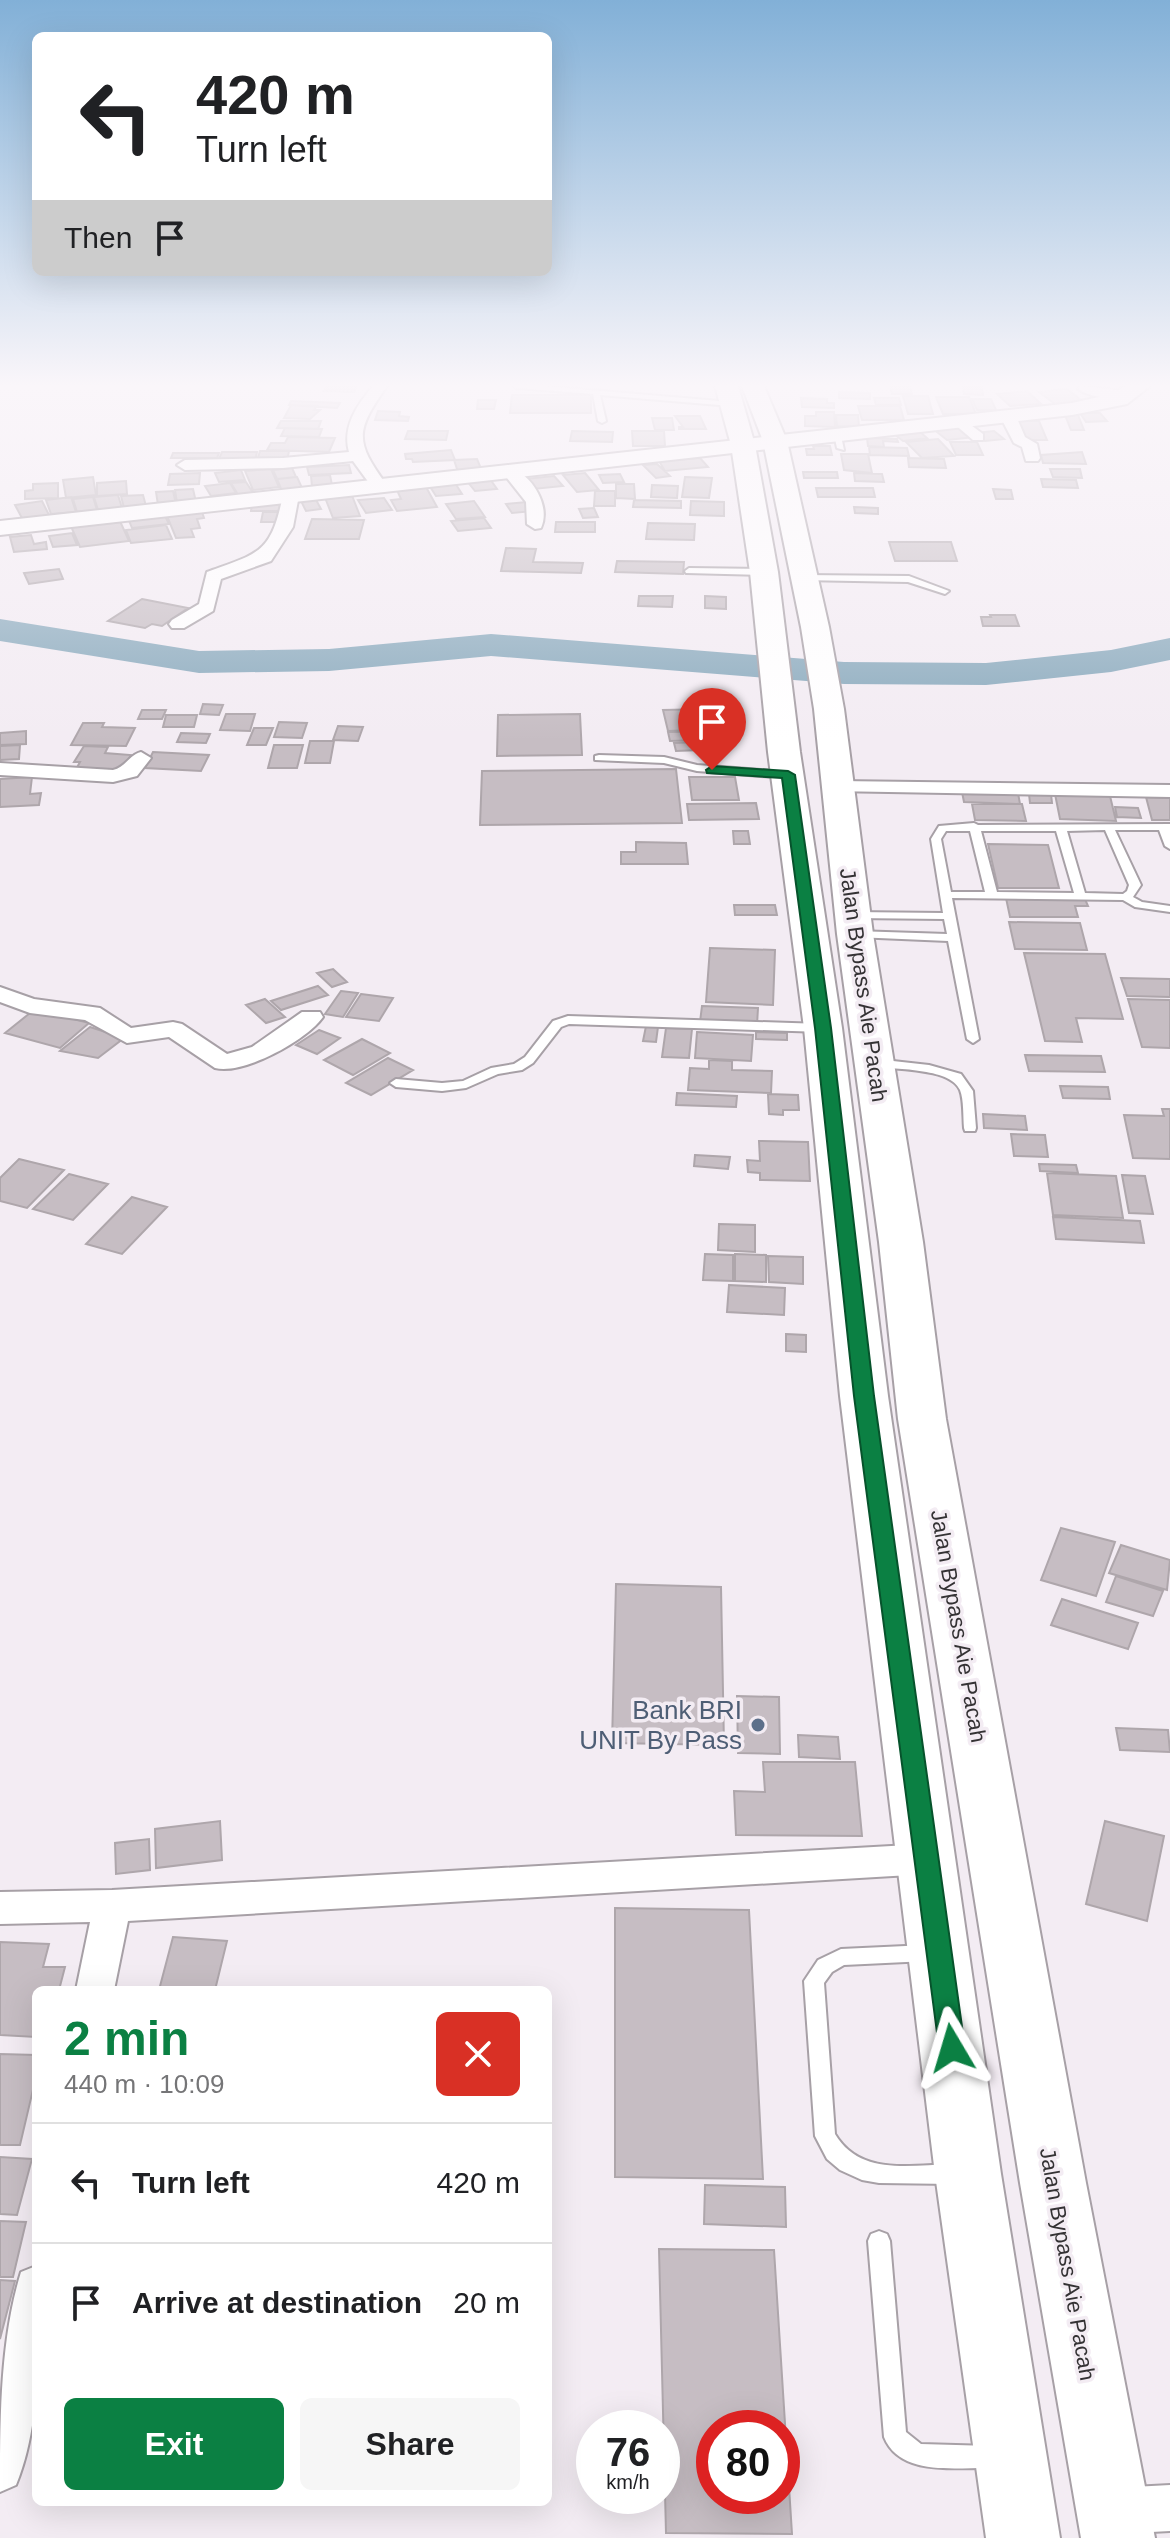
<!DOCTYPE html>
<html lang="en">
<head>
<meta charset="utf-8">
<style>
  :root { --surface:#fff; --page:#f6f6f6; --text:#202124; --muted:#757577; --line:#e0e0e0; --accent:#0b8043 }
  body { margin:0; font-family:Arial,sans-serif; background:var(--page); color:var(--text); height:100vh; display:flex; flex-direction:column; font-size:30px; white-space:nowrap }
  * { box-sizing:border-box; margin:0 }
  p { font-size:26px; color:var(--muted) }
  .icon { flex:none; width:44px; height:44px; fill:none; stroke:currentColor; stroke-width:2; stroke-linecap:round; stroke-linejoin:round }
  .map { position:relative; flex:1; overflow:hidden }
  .panel { position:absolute; left:32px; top:1986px; width:520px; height:520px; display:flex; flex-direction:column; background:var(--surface); border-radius:12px; box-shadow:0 8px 32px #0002 }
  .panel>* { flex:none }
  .hud { position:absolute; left:32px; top:32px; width:520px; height:244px; border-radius:12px; box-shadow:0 8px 32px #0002; background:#fff; color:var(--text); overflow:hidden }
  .speed { position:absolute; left:576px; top:2410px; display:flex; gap:16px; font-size:40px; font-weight:700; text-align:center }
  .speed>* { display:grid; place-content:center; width:104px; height:104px; border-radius:50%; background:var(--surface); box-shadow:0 8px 32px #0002; line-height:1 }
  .speed small { font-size:20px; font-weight:400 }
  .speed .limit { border:12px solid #d22; background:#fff; color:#111 }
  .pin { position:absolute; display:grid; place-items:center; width:68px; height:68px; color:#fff; margin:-82px -34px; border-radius:50% 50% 50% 0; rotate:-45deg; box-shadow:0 0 8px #0007 }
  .pin .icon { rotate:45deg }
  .me { position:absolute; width:88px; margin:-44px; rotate:353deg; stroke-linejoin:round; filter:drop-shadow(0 0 6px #0008) }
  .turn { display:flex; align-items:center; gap:28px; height:168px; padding:0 32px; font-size:36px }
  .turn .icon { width:104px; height:104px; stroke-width:2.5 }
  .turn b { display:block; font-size:56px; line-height:68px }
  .then { display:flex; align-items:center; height:76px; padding:0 32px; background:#0003; gap:16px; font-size:30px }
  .round { display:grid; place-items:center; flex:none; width:84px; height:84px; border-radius:12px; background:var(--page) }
  .head { display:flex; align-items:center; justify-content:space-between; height:136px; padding:0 32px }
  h1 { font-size:48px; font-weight:800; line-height:60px; color:var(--accent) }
  .action { display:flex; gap:16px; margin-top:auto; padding:16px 32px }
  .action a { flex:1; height:92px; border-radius:12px; background:var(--accent); color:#fff; font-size:32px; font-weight:800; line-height:92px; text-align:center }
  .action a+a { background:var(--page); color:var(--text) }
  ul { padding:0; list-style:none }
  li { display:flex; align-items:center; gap:24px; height:120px; padding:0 32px; border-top:2px solid var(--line) }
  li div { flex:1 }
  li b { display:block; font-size:30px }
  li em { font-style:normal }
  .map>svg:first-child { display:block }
</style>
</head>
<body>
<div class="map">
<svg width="1170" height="2538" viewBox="0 0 1170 2538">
  <rect width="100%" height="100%" fill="#f3ecf3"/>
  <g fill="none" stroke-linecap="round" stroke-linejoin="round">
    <path fill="#8aaabd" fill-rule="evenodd" d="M0,619l199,32 130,-2 162,-15 353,28 142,1 125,-13 59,-12v22l-59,12 -125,13 -142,-1 -353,-28 -162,15 -130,2 -199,-32z"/>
  </g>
  <path fill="#c6bdc3" stroke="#aea6ab" stroke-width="2" fill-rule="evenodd" d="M327,386h30l-3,6 -30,-1z
    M890,386h20l2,8h-20z
    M963,387h19l1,8 -19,-1z
    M1067,389l20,16 -28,2 -20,-15z
    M1027,391l14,13 -31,2 -13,-12z
    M839,392l31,1v6l-31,-1z
    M512,395h79v18h-81z
    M903,396h25l5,18h-25z
    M936,397h33l7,17h-33z
    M801,398l26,1v4h7v5l-32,-1z
    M874,398h25l2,7h-25z
    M972,399h19l5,11h-19z
    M478,400h18l-2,9h-17z
    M291,401l49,2 -3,5 -48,-3z
    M291,405l26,1 -3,4h6l-10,9 -26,-1z
    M858,406h42l4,14h-42z
    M378,411l22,1 -1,4 10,1 -1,4 -33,-1z
    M816,412h18l1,15 -30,-1v-10h11z
    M1080,413h20l7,8 -21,1z
    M836,415h22l1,12 -22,-1z
    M1065,415h13l6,15h-13z
    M675,416h25l6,13h-27v-2h4z
    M652,418h20l2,12h-19z
    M281,421h40l-3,8 -41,-1z
    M1012,421h27l8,19h-27z
    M960,425l15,12 -28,3 -15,-12z
    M285,428l37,1 -3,8 -38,-1z
    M408,431h40l-2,9 -41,-1z
    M572,431l41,1 -1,10 -42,-1z
    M632,431h32l1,15h-32z
    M919,431l8,7 -24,3 -9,-7z
    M994,431l10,8 -19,2 -10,-8z
    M288,437l47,1 -6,14 -62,-2 4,-7h14z
    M867,438l30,1 1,3 -15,-1 1,6 -16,-1z
    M938,439l16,17 -32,2 -16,-16z
    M950,442h27l6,13h-27z
    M813,446h17l2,9h-25l-1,-6h8z
    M869,447l38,1 2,8 -39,-1z
    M451,450l4,10 -42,2 -1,-3h-6l-1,-5z
    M260,451h29l-2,10h-30z
    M222,452h35l-2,9h-37z
    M1082,452l4,12 -43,-1 -2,-8z
    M173,453h46l-2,5h-46z
    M841,454h27l4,19 -28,-3z
    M700,458l8,9 -43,4 -6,-10z
    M908,458l36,1 2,9 -37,-1z
    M477,459l5,12 -24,1 -4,-12z
    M657,464l13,12 -14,2 -13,-13z
    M349,465l2,8 -42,2 -2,-8z
    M292,468l4,9 -19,2 -4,-9z
    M271,469l8,18 -26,3 -8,-19z
    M1050,469h30l2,9 -29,-1z
    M241,470l4,10 -26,2 -4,-9z
    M803,472h34l1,6h-34z
    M200,473l-1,11 -31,1 2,-11z
    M585,473l14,17 -22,2 -14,-17z
    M854,473l28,1 2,8 -29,-1z
    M620,474l4,8 -21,1 -4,-8z
    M330,475l2,10 -20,1 -1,-10z
    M554,476l9,10 -30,3 -8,-10z
    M93,477l3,18 -30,3 -3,-18z
    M297,477l6,13 -21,1 -5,-12z
    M685,477l27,1 -3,20 -27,-1z
    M490,479l7,10 -22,2 -8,-10z
    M1041,479l35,1 2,8 -35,-1z
    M126,481l1,13 -30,2v-13z
    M246,482l9,14 -15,2 -9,-15z
    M58,483v15l-33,1v-8l8,-1v-6z
    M230,483l6,10 -25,3 -6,-10z
    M455,483l7,11 -26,2 -7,-11z
    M616,484h18l1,15 -19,-1z
    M652,485l26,1 -1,12 -26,-1z
    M426,487l11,20 -40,4 -6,-11 10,-1 -4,-9z
    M816,488h57l2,9h-57z
    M193,489l3,13 -19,1 -2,-13z
    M993,489l18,1 2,9h-17z
    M173,491l3,13 -18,1 -2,-13z
    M595,491h20v15h-21z
    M351,493l9,23 -27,2 -9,-23z
    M118,495l4,13 -24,2 -4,-13z
    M143,495l3,11 -22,2 -3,-12z
    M71,497l5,15 -25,2 -5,-14z
    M93,497l4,13 -20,2 -4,-13z
    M315,498l6,11 -15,2 -6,-12z
    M384,498l8,12 -26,3 -8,-13z
    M634,500l47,1v7l-48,-1z
    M42,501l8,16 -27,3 -8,-15z
    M474,501l11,16 -29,2 -10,-15z
    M691,501l33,1v14l-34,-1z
    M282,502l-1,9h-30l1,-8z
    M527,502l7,9 -22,2 -6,-9z
    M854,507l24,1v6l-23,-1z
    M594,508l4,9 -15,1 -4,-9z
    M201,509l3,9 -7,1 3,9 -9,1 3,8 -18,1 -9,-22z
    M263,512h17l-2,10h-17z
    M164,514l5,10 -37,4 -4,-10z
    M484,518l7,10 -33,3 -7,-10z
    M119,519l10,22 -49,6 -10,-23z
    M312,519l52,1 -5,19h-54z
    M556,522h39v10h-40z
    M648,523l47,1 -1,16 -48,-1z
    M166,525l6,14 -41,4 -5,-13z
    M72,533l5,12 -24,2 -4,-11z
    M31,535l3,9 12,-2 1,7 -33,3 -4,-15z
    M889,542h62l6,19h-62z
    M506,548l30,1 -3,13 50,1 -2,10 -80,-2z
    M617,561l67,1 -1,12 -68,-2z
    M59,569l4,10 -34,5 -5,-11z
    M639,596h34l-1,11 -34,-1z
    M705,596l21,1v12l-21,-1z
    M142,599l46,9 -26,18 -10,-2 -7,4 -37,-7z
    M990,615h25l4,11h-36l-2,-9h10z
    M203,704l20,1 -4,10 -19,-1z
    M711,709l5,20 -48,2 -5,-21z
    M142,710h24l-4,9h-24z
    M226,714h29l-5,17 -30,-1z
    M580,714l2,41 -85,1 1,-41z
    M166,715h31l-3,12h-31z
    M279,722l28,1 -5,15 -28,-1z
    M83,723h21l-2,4 33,1 -9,18 -55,-1z
    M338,726l25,1 -5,14 -25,-1z
    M254,728h19l-7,17h-19z
    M26,731v13l-26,1v-12z
    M720,731l2,8 -52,2 -2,-9z
    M181,733l29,1 -4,9 -29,-1z
    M310,741h24l-4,22h-25z
    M725,741l2,8 -51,2 -2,-8z
    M20,745l-1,14 -19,1v-14z
    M274,745h29l-6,23h-29z
    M84,746l24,1 -3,6 26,2 -9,15 -47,1 5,-9h-6z
    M153,752l56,3 -8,16 -56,-3z
    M676,769l6,54 -202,2 2,-54z
    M32,777l-2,17 11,-1 -2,12 -39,2v-28z
    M689,777h46l4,23h-47z
    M962,792l56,1 2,11 -56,-2z
    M1029,794h22l1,9h-22z
    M1055,794l55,2 6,25 -56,-2z
    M1146,797l24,1v22h-18z
    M756,803l3,16 -70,1 -2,-16z
    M972,804h50l4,17 -51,-1z
    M1115,807l23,1 3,10 -24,-1z
    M733,831h15l2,13h-16z
    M636,842l50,1 2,21h-67v-12h15z
    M988,844l60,1 11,43h-61z
    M1006,898l79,1 3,7h-13l3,11h-68z
    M734,905h41l2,10h-42z
    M1009,922l71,1 7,27 -72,-1z
    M710,948l65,2 -2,55 -67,-3z
    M1024,953l81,1 18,65 -47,-1 6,24 -37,-1z
    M333,969l14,13 -15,5 -15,-14z
    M1121,978l49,1v18l-43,-1z
    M318,986l10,9 -47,15 -10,-9z
    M341,991l17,2 -15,24 -18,-3z
    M361,994l32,4 -14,23 -33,-4z
    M265,999l20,18 -19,6 -20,-18z
    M1128,999l42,1v48l-28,-1z
    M702,1006l56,2 -1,17 -57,-3z
    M35,1009l54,14 -29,25 -55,-15z
    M646,1026l12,1 -2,15 -13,-1z
    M90,1027l34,11 -26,20 -38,-7z
    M666,1028l26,1 -3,29 -27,-1z
    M319,1030l21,8 -23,16 -21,-9z
    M697,1032l56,3 -2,26 -56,-3z
    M756,1032l31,1v7l-31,-1z
    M362,1039l28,14 -37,22 -29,-15z
    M1025,1055l76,1 4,16 -76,-1z
    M388,1058l25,12 -42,25 -25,-12z
    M709,1060l23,1v9l40,1 -1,22 -83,-3 2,-22 19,1z
    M1060,1086l48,1 2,12 -47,-1z
    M677,1093l60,3 -1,11 -60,-2z
    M768,1094l30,1 1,15h-16v5l-14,-1z
    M1162,1109h8v50l-37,-1 -9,-43 40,1z
    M983,1114l42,2 2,14 -43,-2z
    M1011,1134l34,1 3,22 -34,-1z
    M759,1141l49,1 2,39 -50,-1v-7l-12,-1 -1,-12 13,1z
    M695,1155l35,2 -2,12 -34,-3z
    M19,1159l45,11 -37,38 -27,-7v-23z
    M1039,1164l37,1 2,8 -38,-2z
    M1047,1173l69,3 7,42 -70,-3z
    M69,1174l39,10 -35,36 -40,-11z
    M1122,1175l23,1 8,38 -24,-1z
    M132,1197l35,10 -45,47 -36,-10z
    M1053,1217l87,4 4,22 -88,-4z
    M719,1224l36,1v27l-37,-2z
    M705,1254l28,1v26l-30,-1z
    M735,1254l31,1v27l-31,-1z
    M768,1256l35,1v27l-34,-2z
    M729,1285l56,3 -1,27 -57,-3z
    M786,1334l20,1v17l-20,-1z
    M1061,1528l54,14 -19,54 -55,-16z
    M1121,1545l49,15 -3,30 -58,-17z
    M1116,1576l47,15 -10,25 -47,-14z
    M616,1584l105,3 3,158 -112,-2z
    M1062,1599l76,24 -10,26 -77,-24z
    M737,1696l42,1 1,57 -42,-1z
    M1116,1728l52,2 2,22 -50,-2z
    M798,1735l40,2 2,22 -41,-2z
    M763,1762h92l7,74 -126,-1 -2,-44 31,1z
    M220,1821l2,39 -66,8 -1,-39z
    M1105,1821l59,15 -17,85 -61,-17z
    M149,1839l1,31 -34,4 -1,-31z
    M615,1908l134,2 14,269 -148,-2z
    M173,1937l54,4 -12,49h-56z
    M0,1942l49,2 -6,23h22l-6,23h-23v47l-36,-2z
    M0,2054l36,1v22l-16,68h-20z
    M0,2157l32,2 -15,56 -17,-1z
    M705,2185l80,2 1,40 -82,-3z
    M0,2221l26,1 -13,55h-13z
    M659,2249l115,1 18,284 -126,-1zM714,2428h68v68h-68z
    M0,2280l15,1 -15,58z"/>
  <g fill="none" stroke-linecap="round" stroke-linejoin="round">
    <g stroke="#a7a0a6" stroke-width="4">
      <path id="lane" d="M513,386h30l188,16 4,2 -4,2 -131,-11 6,26 -4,2 -4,-2 -5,-27 -76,-6z
        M834,434l7,2 3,14 -7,-2z
        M689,568l75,1 4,3 -4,3 -78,-2 -1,-2z
        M803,575l106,1 40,15 -4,3 -37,-12 -108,-2v-4z
        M599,755l65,2 33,8 91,7 5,3 -5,3 -91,-7 -33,-8 -69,-3v-4z
        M974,823l4,2 192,-1v25l-5,-3 -6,-16h-44l26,55 -8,12 9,5 28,4v6l-35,-5 -12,-7 -171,-2 27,141 -6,4 -6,-4 -19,-98 -93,-4 -6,-3 6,-3 92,3 -3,-15 -91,-1 -6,-3 6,-3 90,1 -12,-74 8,-13zM1105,830l24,55 -2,6 -4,3 -38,-1 -18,-62zM946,831h24l15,61h-34l-10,-53zM981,831h75l18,62 -77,-1z
        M568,1016l254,8 6,4 -6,4 -253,-8 -8,3 -28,36 -11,7 -24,4 -32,14 -24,3 -46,-4 -6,-4 6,-4 46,4 21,-2 28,-13 23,-4 11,-7 28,-36z
        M875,1059l54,6 32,9 12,17 3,37 -1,3h-10l-1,-3c-1,-11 0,-28 -4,-38 -10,-23 -68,-20 -89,-24l-2,-3 2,-3z
        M927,1945l7,2 3,6 -3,6 -7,2 -83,4 -12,7 -8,11 11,151c25,42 75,31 117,30l7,3 3,7 -3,7 -7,3 -73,-1 -17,-3 -22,-10 -13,-11 -12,-23 -11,-155 14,-21 23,-11z
        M879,2231l8,3 3,7 16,191 15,12 70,2 8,3 3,8 -3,8 -8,3c-35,-1 -91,9 -107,-31l-16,-196 3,-7z"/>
    </g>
    <g stroke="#a7a0a6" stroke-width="4">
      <path id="street" d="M373,386h14c-31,44 -33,55 -1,98l-2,3h-12l-19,-26 -70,7 -98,2 -8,-5 8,-5 98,-2 66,-6c-7,-25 8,-47 24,-66z
        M1080,386l47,5 7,4c-10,8 -46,2 -56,-6z
        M1008,411l8,5 9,21 12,7 3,14 -2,3h-12l-4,-14 -8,-4 -14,-27z
        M960,417l23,17v6h-10l-21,-18z
        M511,468c21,7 40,38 30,60l-6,1 -8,-5 -1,-22 -23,-29z
        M291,490l8,5 -6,32 -22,34 -50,18 -8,32 -29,17h-12l-3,-4 3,-4 27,-16 8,-32c52,-19 64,-18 76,-77z
        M141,752l10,6 -14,18 -24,6 -113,-7v-12l113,7c13,-3 16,-15 28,-18z
        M838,781l332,4v12l-339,-6 -3,-4z
        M0,987l34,12 66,9 31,20 42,-6 9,2 45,30 25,-7 50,-35h18l3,5c-16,23 -79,58 -108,51l-46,-31 -42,6 -42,-23 -55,-7 -30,-11z
        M927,1844l13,4 5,11 -5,11 -13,4 -799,47 -14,69h-38l14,-68 -90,2v-32l112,-2z
        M36,2266c0,72 8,151 -20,219l-16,7c0,-72 0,-152 21,-220z
        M1170,2485v46l-56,3 -17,-6 -6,-17 6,-17 17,-6z"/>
    </g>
    <g stroke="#a7a0a6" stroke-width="4">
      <path id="secondary" d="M1125,386h25l-23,18 -55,11 -1072,120v-14l1072,-118 40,-9z"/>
    </g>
    <g stroke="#a7a0a6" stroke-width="4">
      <path id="highway" d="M715,386h23l17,59 23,127 22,180 42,276 46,368 113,778 59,364h-74l-51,-364 -95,-778 -36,-368 -36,-276 -18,-180 -19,-127z
        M742,386h22l23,55 42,186 15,82 29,225 50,308 23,177 140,764 69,355h-74l-61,-355 -122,-764 -19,-177 -42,-308 -23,-225 -13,-82 -38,-186z"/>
    </g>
    <use href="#lane" fill="#fff" fill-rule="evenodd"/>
    <use href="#street" fill="#fff" fill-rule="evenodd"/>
    <use href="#secondary" fill="#fff" fill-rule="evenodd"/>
    <use href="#highway" fill="#fff" fill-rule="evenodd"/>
  </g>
  <linearGradient id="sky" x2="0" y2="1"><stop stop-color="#82b0d7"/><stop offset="0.52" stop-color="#faf6fa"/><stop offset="1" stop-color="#faf6fa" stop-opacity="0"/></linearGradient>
  <rect width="1170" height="741" fill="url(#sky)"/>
  <path fill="#0b8043" stroke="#07532c" stroke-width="2" d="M712,766l76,5 7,4 36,253 43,368 91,652 -4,8 -9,3 -9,-3 -4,-8 -85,-652 -39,-368 -33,-250 -75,-5 -1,-3z"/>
  <circle fill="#5c6f8a" stroke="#f3ecf3" stroke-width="3" cx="758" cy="1725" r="8"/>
  <g text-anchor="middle" stroke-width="7" stroke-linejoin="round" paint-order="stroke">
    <g font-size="22" fill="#343234" stroke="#f3ecf3">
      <text transform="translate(864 985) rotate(82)" y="8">Jalan Bypass Aie Pacah</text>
      <text transform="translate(959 1626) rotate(80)" y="8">Jalan Bypass Aie Pacah</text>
      <text transform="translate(1068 2264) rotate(80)" y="8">Jalan Bypass Aie Pacah</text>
    </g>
    <g font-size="26" fill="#4e5e75" stroke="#f3ecf3" text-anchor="end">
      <text x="742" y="1719">Bank BRI<tspan x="742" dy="30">UNIT By Pass</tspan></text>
    </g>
  </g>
</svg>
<div class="speed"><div>76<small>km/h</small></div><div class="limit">80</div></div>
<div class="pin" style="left:712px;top:770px;background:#d93025"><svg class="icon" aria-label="arrive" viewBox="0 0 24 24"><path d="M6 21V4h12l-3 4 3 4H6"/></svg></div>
<svg class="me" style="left:952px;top:2048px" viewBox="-20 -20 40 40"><path d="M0-17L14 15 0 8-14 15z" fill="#0b8043" stroke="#fff" stroke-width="4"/></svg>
<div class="hud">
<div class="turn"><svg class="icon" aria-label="left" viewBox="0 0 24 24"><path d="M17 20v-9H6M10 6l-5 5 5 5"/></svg><div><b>420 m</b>Turn left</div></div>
<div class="then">Then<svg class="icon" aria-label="arrive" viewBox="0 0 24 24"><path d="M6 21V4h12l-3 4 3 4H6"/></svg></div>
</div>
<section class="panel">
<div class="head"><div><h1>2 min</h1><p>440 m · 10:09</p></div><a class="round" style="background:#d93025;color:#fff"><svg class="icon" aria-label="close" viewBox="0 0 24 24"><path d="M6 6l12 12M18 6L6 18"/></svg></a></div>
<ul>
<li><svg class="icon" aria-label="left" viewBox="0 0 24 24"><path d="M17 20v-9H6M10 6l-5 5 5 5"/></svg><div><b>Turn left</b></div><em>420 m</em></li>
<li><svg class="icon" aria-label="arrive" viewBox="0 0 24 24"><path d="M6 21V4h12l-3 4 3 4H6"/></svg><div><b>Arrive at destination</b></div><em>20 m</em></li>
</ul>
<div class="action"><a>Exit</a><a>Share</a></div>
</section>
</div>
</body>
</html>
